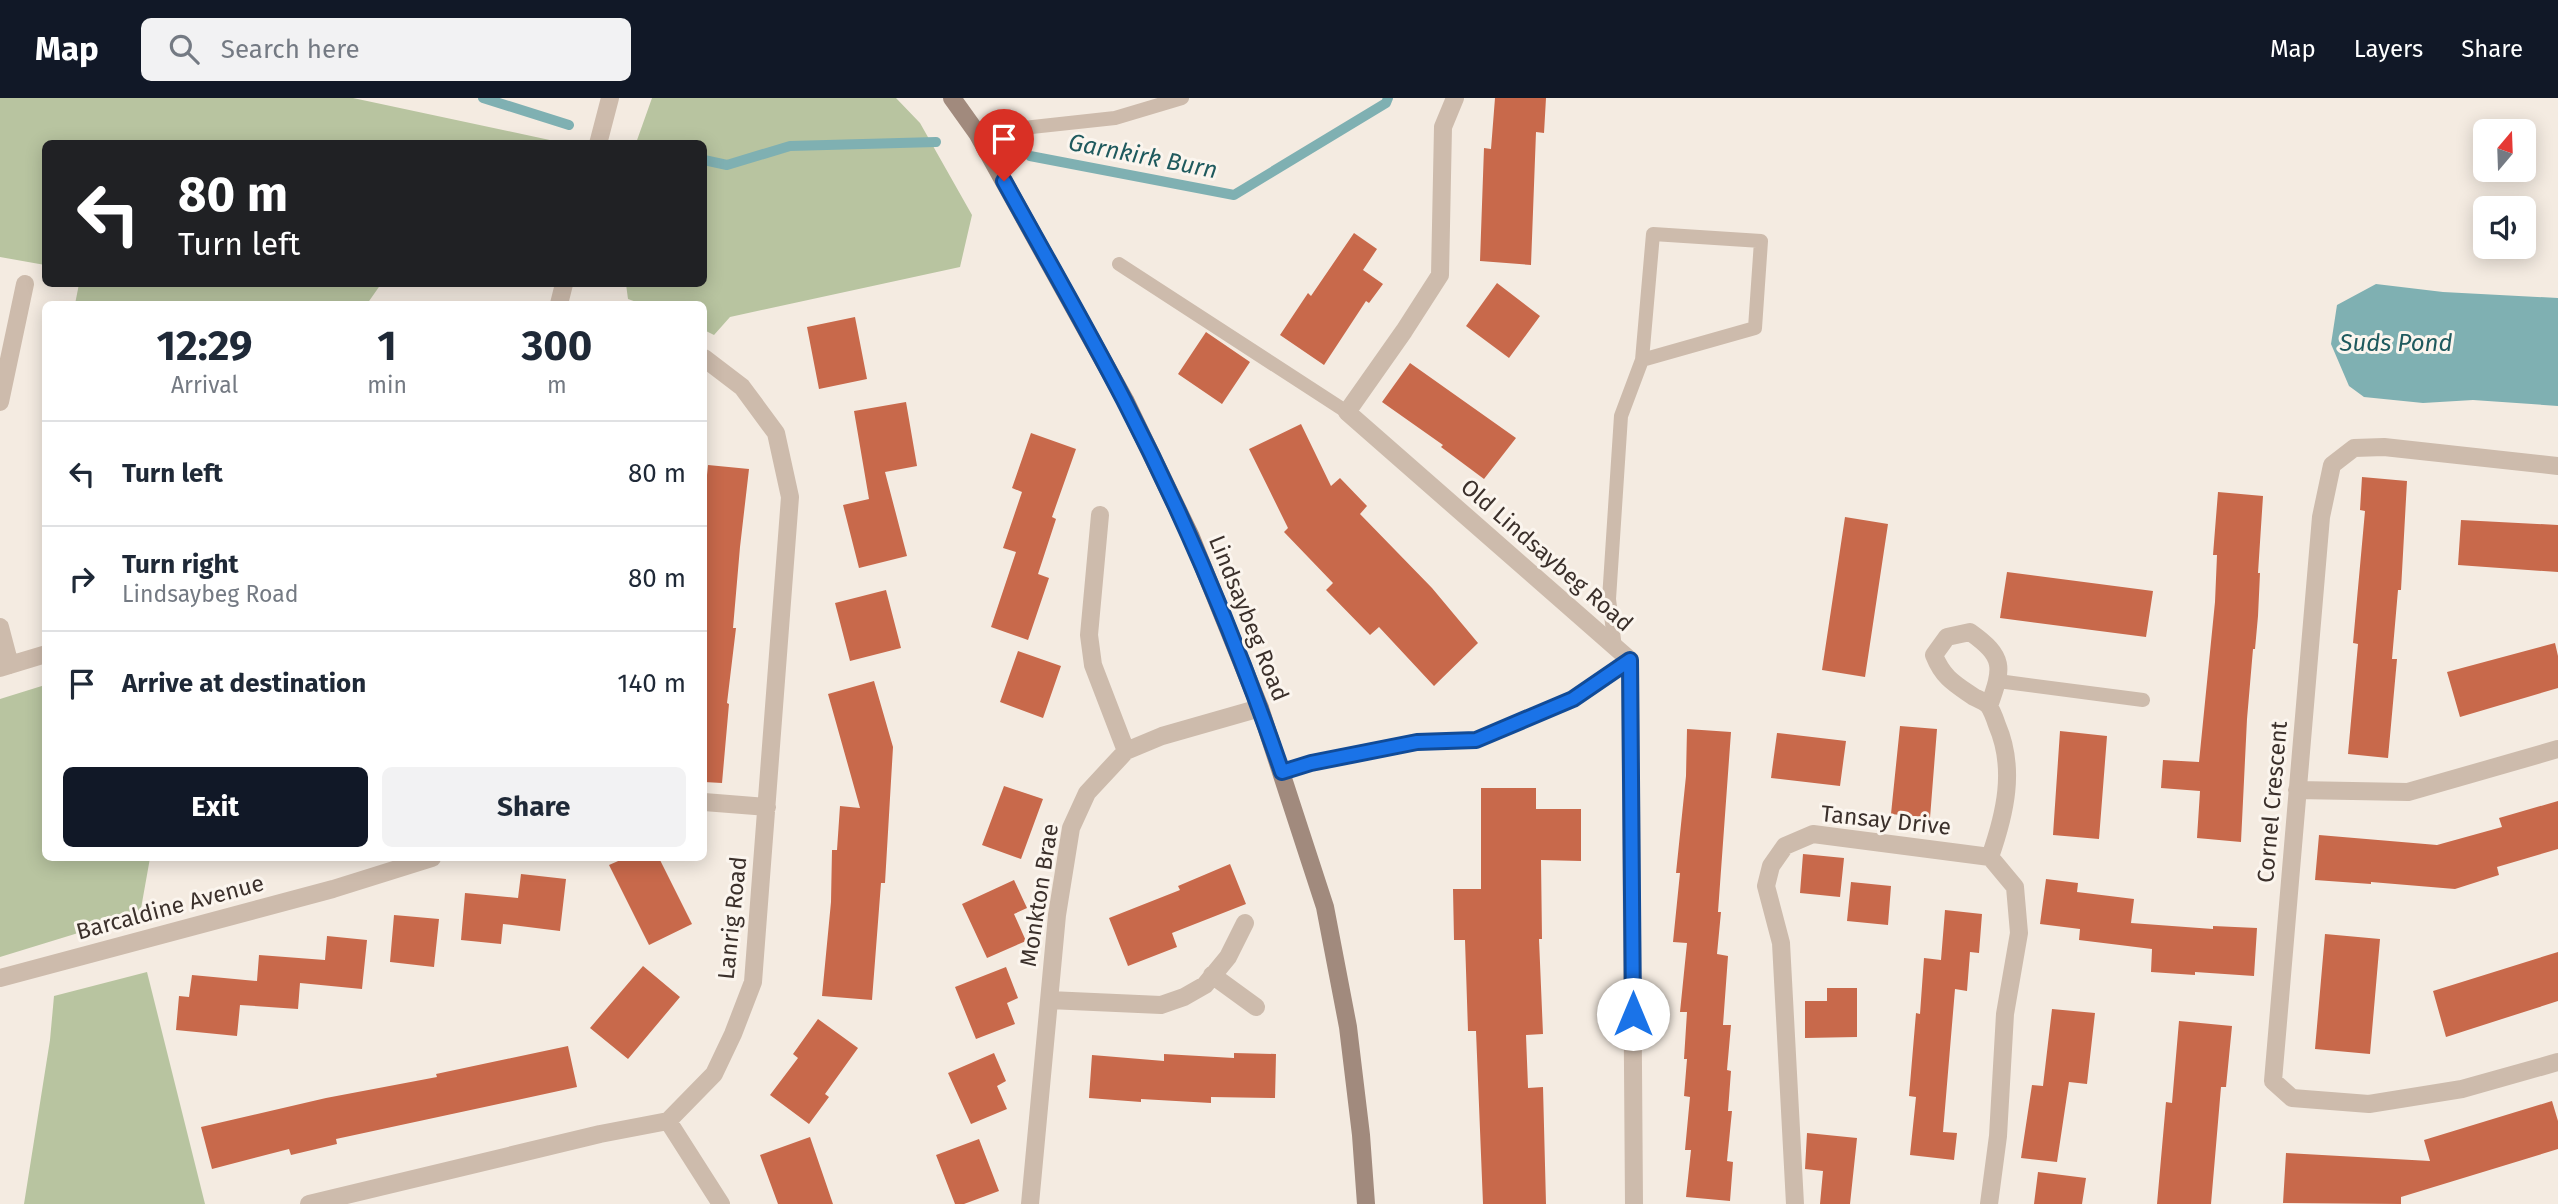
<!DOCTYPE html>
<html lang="en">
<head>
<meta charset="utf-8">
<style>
  :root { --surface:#fff; --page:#f2f2f3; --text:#1f2937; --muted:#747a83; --line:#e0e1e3; --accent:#111827 }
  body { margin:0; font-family:"Fira Sans",sans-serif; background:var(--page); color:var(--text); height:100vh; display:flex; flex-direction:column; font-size:26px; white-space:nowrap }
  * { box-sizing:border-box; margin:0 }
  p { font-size:23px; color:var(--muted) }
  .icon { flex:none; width:38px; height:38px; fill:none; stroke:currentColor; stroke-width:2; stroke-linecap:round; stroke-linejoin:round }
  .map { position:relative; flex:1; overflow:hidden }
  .side { position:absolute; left:42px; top:203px; width:665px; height:560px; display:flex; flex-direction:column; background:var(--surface); border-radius:10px; box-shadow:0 4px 18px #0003 }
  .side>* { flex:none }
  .hud { position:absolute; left:42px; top:42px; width:665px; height:147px; border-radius:10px; box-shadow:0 4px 18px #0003; background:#202124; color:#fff; overflow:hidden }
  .needle { width:46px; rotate:19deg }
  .fabs { position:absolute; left:2473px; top:21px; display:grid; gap:14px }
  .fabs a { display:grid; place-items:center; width:63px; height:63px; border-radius:10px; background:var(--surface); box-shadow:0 4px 18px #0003; font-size:35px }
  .pin { position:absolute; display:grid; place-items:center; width:60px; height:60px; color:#fff; margin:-72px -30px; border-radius:50% 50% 50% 0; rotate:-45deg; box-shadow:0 0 7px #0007 }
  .pin .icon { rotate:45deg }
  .me { position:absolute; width:77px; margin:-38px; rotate:0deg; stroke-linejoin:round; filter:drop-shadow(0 0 5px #0008) }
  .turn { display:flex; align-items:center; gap:24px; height:147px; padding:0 21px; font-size:32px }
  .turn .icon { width:91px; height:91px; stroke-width:2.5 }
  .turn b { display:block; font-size:49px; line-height:60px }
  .eta { display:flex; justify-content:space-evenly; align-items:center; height:119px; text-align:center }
  .eta b { font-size:42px; font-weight:700; line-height:49px }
  .cta { display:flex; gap:14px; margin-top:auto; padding:14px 21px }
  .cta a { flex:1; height:80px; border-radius:10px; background:var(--accent); color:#fff; font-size:28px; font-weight:700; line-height:80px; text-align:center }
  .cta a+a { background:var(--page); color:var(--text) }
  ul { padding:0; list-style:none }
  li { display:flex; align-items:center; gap:21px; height:105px; padding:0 21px; border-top:2px solid var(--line) }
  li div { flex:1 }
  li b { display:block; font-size:26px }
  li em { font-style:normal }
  header { display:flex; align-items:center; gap:42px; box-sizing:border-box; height:98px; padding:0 35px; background:var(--accent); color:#fff }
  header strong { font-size:33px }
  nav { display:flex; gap:38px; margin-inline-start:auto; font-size:24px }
  .search { width:490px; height:63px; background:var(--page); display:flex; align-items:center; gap:18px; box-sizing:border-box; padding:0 24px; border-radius:10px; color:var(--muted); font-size:26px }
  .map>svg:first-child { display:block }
</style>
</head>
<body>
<header>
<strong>Map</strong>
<div class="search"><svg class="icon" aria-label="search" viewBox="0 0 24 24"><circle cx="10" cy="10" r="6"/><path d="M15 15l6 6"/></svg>Search here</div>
<nav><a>Map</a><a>Layers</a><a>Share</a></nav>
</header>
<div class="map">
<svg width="2558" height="1106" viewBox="0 0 2558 1106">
  <rect width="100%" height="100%" fill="#f4ebe1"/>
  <path fill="#b8c4a0" d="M0,0h353l206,44 -513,2 -1,121 -45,-8z
    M652,0h244l24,25 52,92 -12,52 -230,50 -16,18 -10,-5v-26h-62l-14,-5 -2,-15h78v-140l-68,-1z
    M79,186h302l-14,20h-292z
    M45,587l1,173h104l-10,56 -140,43v-258z
    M147,874l58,232h-181l26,-164 4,-44z"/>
  <path fill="#7fb0b2" d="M2376,186l67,8 115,6v108l-85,-6 -50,3 -59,-6 -15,-11 -18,-42 6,-39z"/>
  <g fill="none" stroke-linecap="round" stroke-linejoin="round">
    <path stroke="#7fb0b2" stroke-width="10" d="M483,0l86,27
      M1030,58l204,39 152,-92 2,-5
      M704,62l23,5 63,-19 146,-4"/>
  </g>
  <path fill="#c8694b" d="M1495,0h51l-2,35 -8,-1 -5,133 -51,-4 4,-113 7,1z
    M1354,135l23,16 -14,21 20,14 -14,19 -3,-2 -42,64 -44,-30 28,-42 3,3z
    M1497,185l43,33 -31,42 -43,-32z
    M855,219l12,62 -48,10 -12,-62z
    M1206,234l44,30 -28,42 -44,-30z
    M1410,265l106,75 -32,41 -43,-32 2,-2 -61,-43z
    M906,304l11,64 -32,6 22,84 -48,12 -16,-63 26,-6 -15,-88z
    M1301,326l30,62 9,-8 27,28 -7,8 72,74 46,55 -44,43 -55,-59 -9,8 -44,-45 7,-7 -49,-51 4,-4 -39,-79z
    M1031,335l45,16 -24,68 4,2 -18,55 11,4 -21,62 -37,-13 25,-75 -13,-4 19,-56 -10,-4z
    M708,367l41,4 -9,78 -7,81h3l-9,75 2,1 -7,79 -18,-1v-277z
    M2362,379l45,4 -6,109h-3l-6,69h5l-9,99 -40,-4 10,-110 -5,-1 12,-132 -5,-1z
    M2218,394l45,4 -5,77h2l-2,43 -3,33h-2l-6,70 -6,123 -44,-4 3,-47 -39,-3 2,-28 36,2 16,-160 2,-47h-4z
    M1845,419l43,7 -23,153 -43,-7z
    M2461,422l97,5v47l-100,-7z
    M2007,474l146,19 -7,46 -146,-19z
    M886,492l15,58 -51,13 -15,-58z
    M2555,545l3,13v32l-98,29 -13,-45z
    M1018,553l43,15 -18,52 -43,-16z
    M874,583l19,66 -8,136h-4l-9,117 -50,-4 9,-94 1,-52h5l3,-44 20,2 -32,-114z
    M1900,628l37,3 -7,89 -39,-4z
    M1687,631l44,3 -13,180h3l-4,42 11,2 -5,69h8l-4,45 4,1 -3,40h4l-5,50 6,1 -3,39 -44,-4 5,-47h-6l5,-53 -6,-1 3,-37h-3l3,-47h-7l7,-69 -14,-1 7,-69h-4l10,-97z
    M2060,633l47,5 -8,103 -46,-4z
    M1777,635l69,8 -6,45 -69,-8z
    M1004,688l39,13 -22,60 -39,-14z
    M1481,690h55v21h45v52l-40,-1 1,79h-3l4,95 -17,1 2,53 15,-1 3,117h-63l-7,-173h-8l-3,-91h-11l-1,-51h28z
    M2558,703v48l-61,18 2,8 -44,14 -84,-7v2l-56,-4 4,-45 118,10 65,-18 -3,-9z
    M1803,756l41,4 -4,39 -40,-4z
    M625,760h34l33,66 -43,21 -40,-80z
    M1230,766l16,40 -74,29 5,14 -49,19 -19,-48 71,-28 -2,-4z
    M521,776l45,5 -6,52 -57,-7 -2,20 -40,-4 4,-47 53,5z
    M2046,781l32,4 -1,9 57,7 -3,24 82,6v-3l44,2 -3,48 -59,-4v3l-44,-3 1,-23 -73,-9 1,-11 -40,-5z
    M1014,782l13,28 -13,6 12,27 -39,17 -25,-54z
    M1851,784l40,4 -3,39 -41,-4z
    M1945,812l37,4 -3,39 -9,-1 -3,39 -12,-2 -12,143 14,1 -3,27 -44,-5 6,-58 -7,-1 7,-83 4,1 4,-56 17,2z
    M394,817l45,4 -5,48 -44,-5z
    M2325,836l55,5 -10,115 -55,-5z
    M327,838l40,4 -5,49 -62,-6 -2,26 -58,-4 -3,31 -61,-6 3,-34 10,1 3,-22 65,6 2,-26 66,5z
    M2558,854v49l-112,36 -13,-46z
    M643,868l37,31 -52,62 -38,-31z
    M1006,869l12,31 -11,5 8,21 -39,15 -21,-52z
    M1827,890h30v49l-52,1v-37h22z
    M2052,911l43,4 -8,71 -18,-2 -12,80 -36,-4 11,-73 11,1z
    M818,921l40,29 -33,46 4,3 -20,27 -39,-29 28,-37 -5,-4z
    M2179,923l53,5 -6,61h-5l-10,117h-54l9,-102 6,1z
    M568,948l9,41 -241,52 1,5 -46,11 -2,-6 -77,20 -11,-42 125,-29 111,-21 -1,-3z
    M994,955l12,28 -9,5 10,23 -36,15 -23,-51z
    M1234,955l42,1 -1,44 -64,-1v6l-70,-4v3l-52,-4 3,-43 72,6v-7l70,4z
    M2552,1003l6,20v28l-157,48v7l-118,-1 3,-50 144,8 -6,-21z
    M1807,1035l50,5 -7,66h-30l3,-33 -18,-2z
    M810,1039l23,67h-55l-18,-49z
    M979,1041l20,52 -35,13h-9l-19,-49z
    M2038,1074l48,6 -4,26h-48z"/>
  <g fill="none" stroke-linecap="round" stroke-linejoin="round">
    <path stroke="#cdbbac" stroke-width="14" d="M977,35l138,-15 67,-20
      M1119,166l228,148
      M1615,550l-6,-49 12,-183 21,-56 11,-126 108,7 -6,87 -113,32
      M1998,583l145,19
      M1281,674l30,-9 106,-21 59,-2 97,-41 57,-39"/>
    <path stroke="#cdbbac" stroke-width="18" d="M1455,0l-12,29 -3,148 -36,56 -57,81 283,248 4,544
      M598,46l12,-46
      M559,206l5,-20
      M0,304l25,-118
      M2558,368l-174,-19 -30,1 -22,17 -11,52 -48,564 19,17 77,6 93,-15 96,-27
      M1100,417l-11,120 4,30 33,86
      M0,529l10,38
      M0,570l46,-14
      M1989,608c14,-39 16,-49 -19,-74l-23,5 -13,18c9,23 21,29 40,42 4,2 11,5 14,8 4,5 7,14 9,20 19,44 8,89 -7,132
      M2297,692l111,2 150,-43
      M704,704l63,5
      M1212,877l44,32
      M0,880l333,-89 99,-31
      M1049,902l112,5 23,-8 21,-12 23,-28 17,-34
      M668,1023l53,83
      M309,1106l291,-70 68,-13 46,-47 19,-40 20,-52 37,-485 -14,-64 -34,-46 -38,-29
      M1030,1106l27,-289 14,-87 16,-35 39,-42 36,-15 98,-28
      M1795,1106l-14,-261 -15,-57 5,-20 14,-20 28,-12 177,23 25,30 4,46 -14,81 -7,122 -9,68"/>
    <path stroke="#a18a7d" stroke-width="18" d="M952,0l25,35 148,267 66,137 69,171 65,199 23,120 13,108 5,69"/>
  </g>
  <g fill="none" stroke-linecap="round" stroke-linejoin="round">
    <g stroke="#114b97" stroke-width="18">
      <path id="route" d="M1004,83c40,73 82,145 120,219 62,120 114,244 158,372l29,-9 106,-21 59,-2 97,-41 57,-39 3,354"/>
    </g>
    <use href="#route" stroke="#1a73e8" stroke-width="12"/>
  </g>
  <g text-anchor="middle" stroke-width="6" stroke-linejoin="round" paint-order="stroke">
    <g font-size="23" fill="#3b302b" stroke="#fbf5ee">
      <text transform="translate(1547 457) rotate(41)" y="8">Old Lindsaybeg Road</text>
      <text transform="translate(1249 520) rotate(68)" y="8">Lindsaybeg Road</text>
      <text transform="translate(2272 704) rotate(-85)" y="8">Cornel Crescent</text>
      <text transform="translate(1886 722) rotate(6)" y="8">Tansay Drive</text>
      <text transform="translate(1039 797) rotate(-81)" y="8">Monkton Brae</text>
      <text transform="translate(170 809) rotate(-15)" y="8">Barcaldine Avenue</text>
      <text transform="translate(732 820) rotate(-84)" y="8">Lanrig Road</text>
    </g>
    <g font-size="24" font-style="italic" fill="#1f5a5e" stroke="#fbf5ee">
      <text transform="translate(1143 58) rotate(11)" y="8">Garnkirk Burn</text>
      <text x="2396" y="253">Suds Pond</text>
    </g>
  </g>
</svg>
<div class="fabs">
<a><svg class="needle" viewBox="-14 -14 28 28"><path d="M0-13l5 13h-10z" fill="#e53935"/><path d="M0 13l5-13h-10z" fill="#747a83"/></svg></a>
<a><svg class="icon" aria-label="sound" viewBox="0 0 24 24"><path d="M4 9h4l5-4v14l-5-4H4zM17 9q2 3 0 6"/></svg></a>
</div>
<div class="pin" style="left:1004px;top:83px;background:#d93025"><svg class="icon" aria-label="arrive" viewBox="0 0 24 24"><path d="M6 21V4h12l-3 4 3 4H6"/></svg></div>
<svg class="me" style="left:1633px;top:916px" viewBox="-20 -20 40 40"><circle r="19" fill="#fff"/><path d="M0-13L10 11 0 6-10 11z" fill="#1a73e8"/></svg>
<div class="hud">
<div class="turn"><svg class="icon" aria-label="left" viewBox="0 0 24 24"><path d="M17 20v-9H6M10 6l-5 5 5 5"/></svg><div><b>80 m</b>Turn left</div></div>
</div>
<section class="side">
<div class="eta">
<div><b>12:29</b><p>Arrival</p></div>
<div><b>1</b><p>min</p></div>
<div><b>300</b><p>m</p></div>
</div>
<ul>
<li><svg class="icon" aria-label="left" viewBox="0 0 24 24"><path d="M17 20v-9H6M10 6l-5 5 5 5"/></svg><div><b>Turn left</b></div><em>80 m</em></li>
<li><svg class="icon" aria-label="right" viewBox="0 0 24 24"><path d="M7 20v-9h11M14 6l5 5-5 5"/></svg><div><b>Turn right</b><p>Lindsaybeg Road</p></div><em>80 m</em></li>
<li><svg class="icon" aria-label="arrive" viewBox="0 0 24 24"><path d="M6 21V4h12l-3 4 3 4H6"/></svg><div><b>Arrive at destination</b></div><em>140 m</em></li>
</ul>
<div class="cta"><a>Exit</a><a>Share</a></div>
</section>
</div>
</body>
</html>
